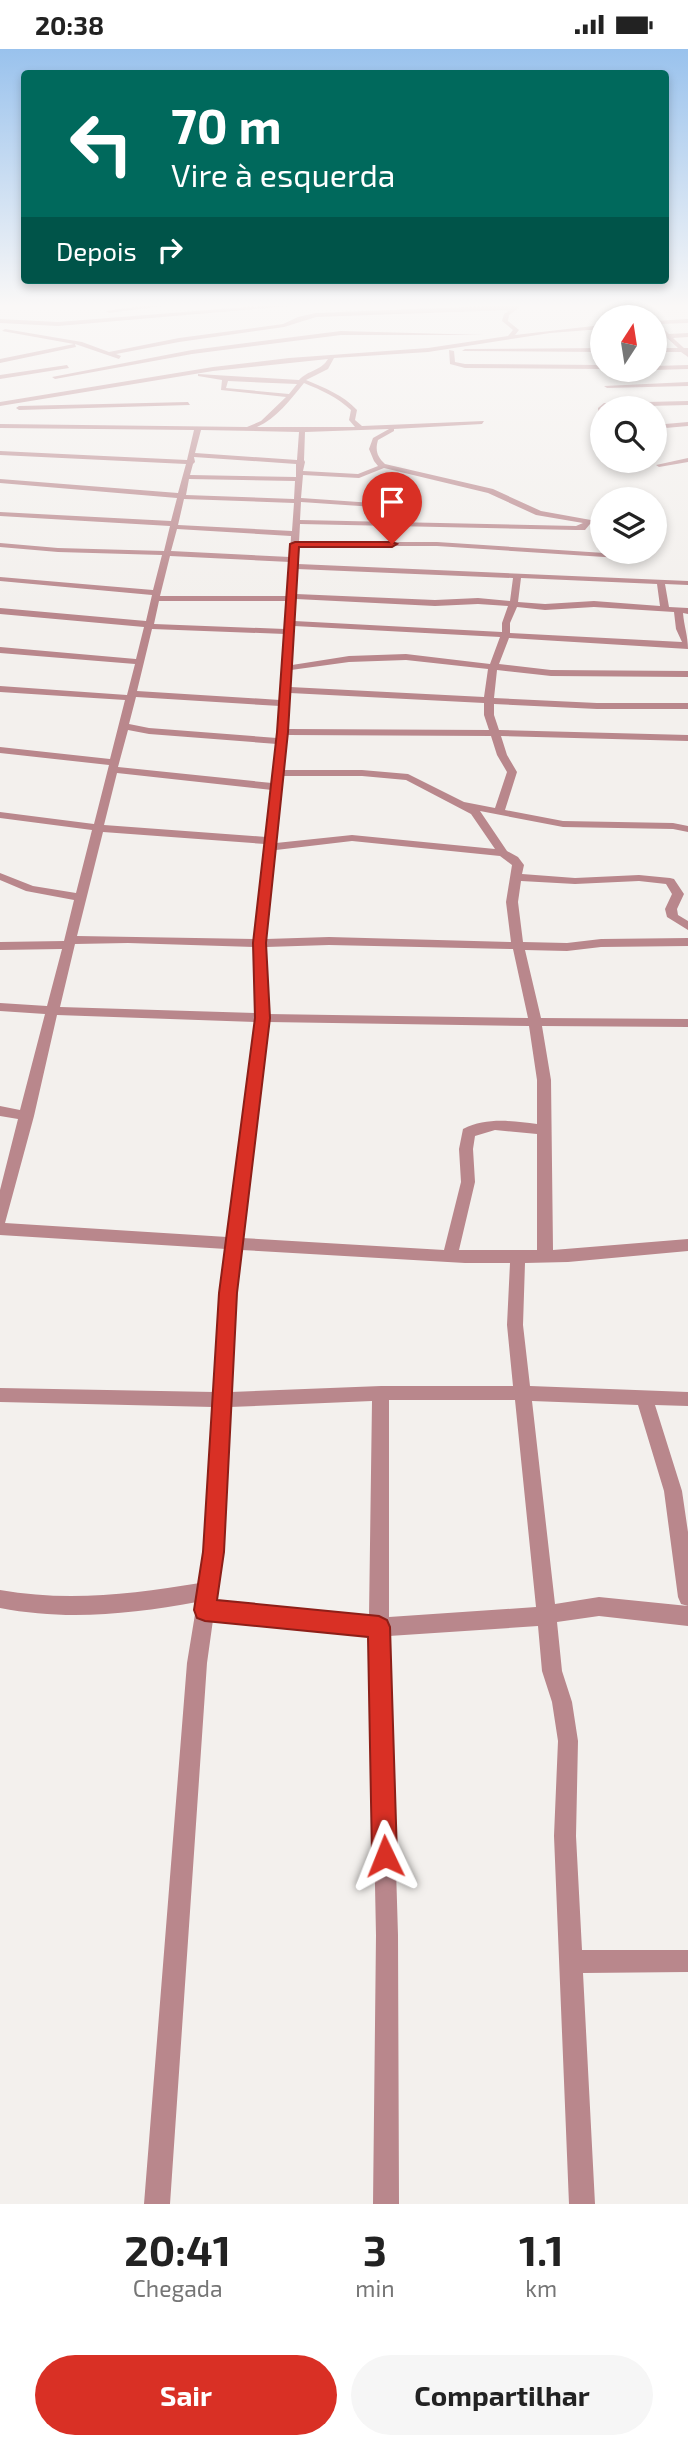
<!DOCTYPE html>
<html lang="pt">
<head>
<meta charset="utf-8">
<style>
  :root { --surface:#fff; --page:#f6f6f6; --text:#222; --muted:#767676; --accent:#d93025 }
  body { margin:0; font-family:"Exo 2",sans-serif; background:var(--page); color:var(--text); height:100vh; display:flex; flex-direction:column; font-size:26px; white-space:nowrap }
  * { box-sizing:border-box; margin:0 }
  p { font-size:23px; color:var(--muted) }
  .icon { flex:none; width:38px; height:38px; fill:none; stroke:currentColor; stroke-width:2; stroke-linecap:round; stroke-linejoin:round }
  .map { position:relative; height:2155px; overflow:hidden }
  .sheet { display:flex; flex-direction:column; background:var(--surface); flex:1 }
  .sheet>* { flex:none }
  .guide { position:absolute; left:21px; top:21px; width:648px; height:214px; border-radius:7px; box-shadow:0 4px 10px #0003; background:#00695c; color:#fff; overflow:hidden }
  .needle { width:46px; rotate:12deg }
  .buttons { position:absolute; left:590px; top:256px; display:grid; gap:14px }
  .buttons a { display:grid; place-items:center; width:77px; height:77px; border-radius:50%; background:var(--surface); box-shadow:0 4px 10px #0003; font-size:35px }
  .pin { position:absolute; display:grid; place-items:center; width:60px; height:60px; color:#fff; margin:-72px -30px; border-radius:50% 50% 50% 0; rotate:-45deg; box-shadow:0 0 7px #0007 }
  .pin .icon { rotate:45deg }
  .me { position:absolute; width:77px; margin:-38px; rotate:358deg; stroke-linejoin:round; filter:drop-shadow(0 0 5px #0008) }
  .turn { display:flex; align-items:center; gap:24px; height:147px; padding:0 35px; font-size:32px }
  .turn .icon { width:91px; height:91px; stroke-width:2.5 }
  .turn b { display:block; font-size:49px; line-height:60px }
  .then { display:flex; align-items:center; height:66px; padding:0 35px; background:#0003; gap:14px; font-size:26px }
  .eta { display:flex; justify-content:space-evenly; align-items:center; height:119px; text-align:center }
  .eta b { font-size:42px; font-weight:700; line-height:49px }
  .action { display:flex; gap:14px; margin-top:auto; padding:14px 35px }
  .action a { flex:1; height:80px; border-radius:42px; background:var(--accent); color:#fff; font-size:28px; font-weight:700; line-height:80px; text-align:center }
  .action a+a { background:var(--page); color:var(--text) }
  .status { display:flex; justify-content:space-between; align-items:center; height:49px; padding:0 35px; background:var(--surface); direction:ltr }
  .status svg { height:19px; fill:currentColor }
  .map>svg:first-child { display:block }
</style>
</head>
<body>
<div class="status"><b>20:38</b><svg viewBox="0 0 49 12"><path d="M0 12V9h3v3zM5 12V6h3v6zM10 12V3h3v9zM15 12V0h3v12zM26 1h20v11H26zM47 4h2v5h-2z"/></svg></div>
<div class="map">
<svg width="688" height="2155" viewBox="0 0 688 2155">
  <rect width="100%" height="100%" fill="#f3f0ed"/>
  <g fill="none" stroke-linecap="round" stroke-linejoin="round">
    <path fill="#b9878c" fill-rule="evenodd" d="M148,256h22l-61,8 -3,-2z
      M273,256h28l-243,21 -58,-3v-4l58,3z
      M517,256l3,2 -11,8 -1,6 11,9 -4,5 87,-10v4l-52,4 -122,19 -94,6 -6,11 -22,11c19,8 37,15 51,30l-2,10 7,6 122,-5 -2,3 -88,5v2l-16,9c-3,10 -1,17 7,24l108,25 48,22 61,11v4l-12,-2 -5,6h-9l-276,-6 -1,18h138l183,12 17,-3 -2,6 -15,1 -183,-12h-138l-1,18 390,17v4l-23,-1 4,23 19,1v6l-5,-1c1,13 5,23 5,36l-179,-11 -10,26 52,6 137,1v6l-137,-1 -54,-6 -3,28 103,5h91v6h-91l-103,-5v11l5,15 189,5v6l-187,-5 6,19 10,17 -12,38 58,11 110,2 15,3v6l-15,-3 -110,-2 -83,-16 27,40 11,6 6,8 -2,9 53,4 64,-3 31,3 4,1 10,15 -7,15 1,6 10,6v9l-21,-13 -2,-8 7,-15 -6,-10 -27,-3 -64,3 -54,-3 -3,21 5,40 44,1 34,-4 87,-1v8l-87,1 -34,4 -42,-1 16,68 147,1v8l-146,-1 9,54 2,170 135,-11v12l-120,11 -43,1 -2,62 7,61 158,6v14l-33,-1 27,86 6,41v94l-89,-10 -42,6 5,49 10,31 6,39 -2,95 6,114h106v22l-105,1 12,231h-26l-15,-368 4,-95 -6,-39 -10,-31 -4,-45 -149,10 9,299 1,269h-26l3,-269 -6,-299 -157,-16 -6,43 -37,541h-26l43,-541 10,-61c-66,12 -130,19 -197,6v-18c68,12 133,4 200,-7l5,-31 8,-145 -213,-5v-14l214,4 6,-99 6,-44 -226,-14v-45l18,-71 -18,-3v-10l20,4 25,-96 -45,-3v-8l47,3 15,-57 -62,1v-8l64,-1 10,-41 -48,-9 -26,-11v-7l33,13 43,7 16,-63 -92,-12v-6l94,12 15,-59 -109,-12v-6l110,12 15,-59 -125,-8v-6l127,9 8,-31 -135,-11v-6l136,12 8,-32 -144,-13v-6l146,13 6,-26 -152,-14v-4l153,13 9,-35 -104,-3 -58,-5v-4l58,5 106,3 6,-25 -170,-10v-4l171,9 6,-23 -177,-15v-4l178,14 8,-29 -186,-9v-4l187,9 7,-30 -194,-2v-4l247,3 14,-6 25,-24 -65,-7 1,-10 -24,-4v-2l101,6c9,-10 22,-9 29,-21l-115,12 -213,35v-4l213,-35 76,-9 139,-10 80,-12 5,-6 -11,-9 2,-7 6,-4 -194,7 -32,10 -105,15 -63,12 5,2 -2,3 -38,-13 -6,-2 1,3 -76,16v-4l74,-15 -72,-13 3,-2 77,13 27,10 70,-14 104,-14 15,-7 18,-4zM228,332l69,3 -8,10 -63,-6zM304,334c17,7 33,14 47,27l-2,10 6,7h-98c20,-9 33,-27 47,-44zM389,380l-16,9 -4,11 5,12 4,5 -20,8 -55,-3 2,-9 -1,-2 1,-28zM201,381l98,2 -2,28 -102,-7zM194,408l102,7v13l-106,-2 3,-11 2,-2zM384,419l104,25 48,22 47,8 -7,3 -276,-6 1,-18 118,8v-4h-3l-115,-8 2,-23 56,3zM189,430l106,2 -1,18 -108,-4zM184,450l110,4 -2,28 -114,-6zM177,480l114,7 -1,21 -119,-6zM170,507l120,6 -3,34h-127zM297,520l216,9 -3,23 -32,-3 -43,2 -139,-6zM521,529l136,6 3,22 -66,-5 -49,3 -27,-2zM296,550l139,7 43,-2 30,2 -6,17v9l-208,-11zM159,552h128l-2,28 -131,-5zM517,558l28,3 49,-3 80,5 2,17 6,13 -172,-9v-10zM294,577l206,11 -10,27 -84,-10 -57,2 -57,9zM152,580l133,5 -5,66 -143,-9zM406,611l82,9 -4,28 -194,-10 1,-17 58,-8zM290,644l194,10v12l5,15 -201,-1zM136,648l144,9 -3,32 -128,-10 -20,-4zM128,681l21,4 128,10 -5,39 -154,-16zM288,686l203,1 6,19 10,17 -12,36 -31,-6 -56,-28 -46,-4h-78zM117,724l155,17 -6,47 -162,-12zM283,727h79l44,4 65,34 24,35 -143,-14 -76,8zM103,783l162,12 -11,95 -177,-3zM352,792l148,15 12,9 -6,37 5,40 -182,-5 -63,2 10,-89zM128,894l126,4 1,66 -195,-6 15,-63zM329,896l184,4 15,69 -260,-4 -2,-67zM57,966l198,7 -28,215 -222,-14 29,-107zM268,973l261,4 8,54v44c-25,-3 -50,-7 -74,5l-4,20 2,33 -17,68 -202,-12zM495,1081l42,4v116h-78l16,-68 -2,-33 2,-13zM241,1201l224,13h45l-3,62 6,61h-132l-150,6 5,-99zM389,1351h126l21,207 -147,10zM372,1352l-3,215 -153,-15 7,-49 7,-145zM532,1352l106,4 26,86 14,106 3,7 7,2 -89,-9 -44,7z
      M600,256h35l-2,2z
      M688,270v4l-29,1 10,10 19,-1v4l-15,1 11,10h4v9l-7,-5h-27v-4h24l-24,-22v-5z
      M341,282l143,4h-143l-149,19 -137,25 -3,-2 140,-27z
      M602,299v4l-140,-1 3,-2z
      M449,301l5,1 1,11 10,2 137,1v4l-137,-1 -15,-4z
      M67,316l2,3 -69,11v-4z
      M688,316v4l-34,1 -2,-1h2v-3z
      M688,333v4l-81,2 -3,-2z
      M688,352v4l-82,2 -4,1v16l-3,-2 -1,-14 6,-5z
      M188,353l2,3 -171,5 -3,-2 3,-2z
      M688,373v4l-34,3v-4z
      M688,409v4l-29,5 -3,-2z"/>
  </g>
  <linearGradient id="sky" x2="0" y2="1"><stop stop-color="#99c2ed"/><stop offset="0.46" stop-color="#faf8f7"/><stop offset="1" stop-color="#faf8f7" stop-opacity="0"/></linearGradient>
  <rect width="688" height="558" fill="url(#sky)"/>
  <path fill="#d93025" stroke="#8d1f18" stroke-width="2" d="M295,493h97l5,2 -5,3h-93l-11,185 -22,211 4,75 -33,275 -13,259 -7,48 162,16 8,4 3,7 7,229 -4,8 -8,4 -9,-4 -4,-8 -4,-219 -163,-16 -8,-3 -3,-8 9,-58 16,-259 36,-275 -2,-75 24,-211 13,-188z"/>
</svg>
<div class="buttons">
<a><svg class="needle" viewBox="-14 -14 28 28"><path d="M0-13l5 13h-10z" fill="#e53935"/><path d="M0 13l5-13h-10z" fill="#767676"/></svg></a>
<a><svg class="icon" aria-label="search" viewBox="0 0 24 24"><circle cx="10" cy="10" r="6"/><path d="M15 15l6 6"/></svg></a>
<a><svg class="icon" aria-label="layers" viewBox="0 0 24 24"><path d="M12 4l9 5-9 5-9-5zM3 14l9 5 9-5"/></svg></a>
</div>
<div class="pin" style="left:392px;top:495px;background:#d93025"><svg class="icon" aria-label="arrive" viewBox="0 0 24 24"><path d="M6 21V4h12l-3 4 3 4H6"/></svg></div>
<svg class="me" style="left:385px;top:1807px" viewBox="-20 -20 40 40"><path d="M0-17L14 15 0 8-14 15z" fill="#d93025" stroke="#fff" stroke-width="4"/></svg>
<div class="guide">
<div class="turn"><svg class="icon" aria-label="left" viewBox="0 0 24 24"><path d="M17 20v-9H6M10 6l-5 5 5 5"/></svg><div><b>70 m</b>Vire à esquerda</div></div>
<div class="then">Depois<svg class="icon" aria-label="right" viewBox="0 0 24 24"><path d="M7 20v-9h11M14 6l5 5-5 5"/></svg></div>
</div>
</div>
<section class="sheet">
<div class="eta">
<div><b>20:41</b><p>Chegada</p></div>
<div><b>3</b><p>min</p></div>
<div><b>1.1</b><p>km</p></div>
</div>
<div class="action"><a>Sair</a><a>Compartilhar</a></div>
</section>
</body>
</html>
